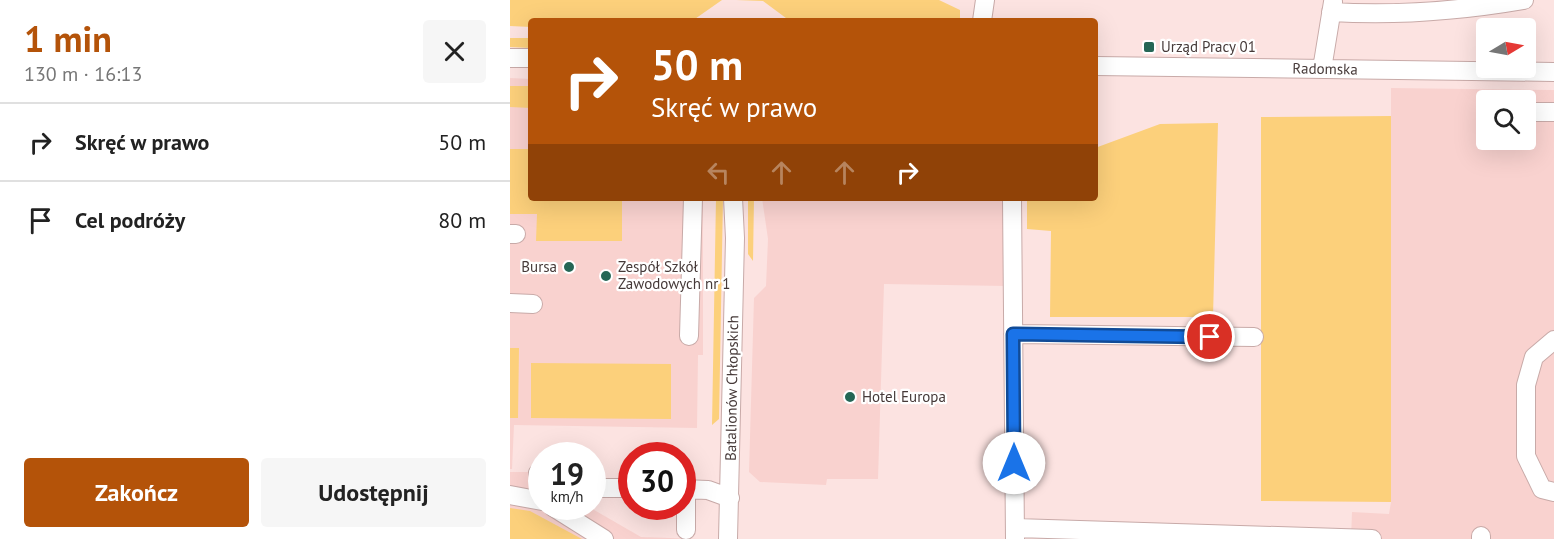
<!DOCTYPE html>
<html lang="pl">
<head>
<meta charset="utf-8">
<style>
  :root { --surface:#fff; --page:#f6f6f6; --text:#222; --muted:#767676; --line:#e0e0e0; --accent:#b45309 }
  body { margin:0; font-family:"PT Sans",sans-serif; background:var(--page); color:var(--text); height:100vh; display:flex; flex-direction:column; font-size:22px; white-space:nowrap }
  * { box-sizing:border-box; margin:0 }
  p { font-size:20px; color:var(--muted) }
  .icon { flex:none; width:33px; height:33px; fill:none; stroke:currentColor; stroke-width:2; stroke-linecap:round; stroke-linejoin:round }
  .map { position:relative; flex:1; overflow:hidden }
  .details { display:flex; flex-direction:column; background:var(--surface); width:510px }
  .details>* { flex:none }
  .hud { position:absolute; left:18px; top:18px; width:570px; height:183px; border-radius:6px; box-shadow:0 6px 24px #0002; background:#b45309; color:#fff; overflow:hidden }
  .needle { width:39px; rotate:80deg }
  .fabs { position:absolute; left:966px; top:18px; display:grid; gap:12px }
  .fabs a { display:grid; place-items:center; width:60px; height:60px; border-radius:6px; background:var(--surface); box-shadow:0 6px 24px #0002; font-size:30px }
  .speed { position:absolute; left:18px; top:442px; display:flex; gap:12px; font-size:30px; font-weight:700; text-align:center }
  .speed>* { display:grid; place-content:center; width:78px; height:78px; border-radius:50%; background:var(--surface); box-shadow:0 6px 24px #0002; line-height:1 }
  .speed small { font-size:15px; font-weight:400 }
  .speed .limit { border:9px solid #d22; background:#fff; color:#111 }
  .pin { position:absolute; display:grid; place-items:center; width:51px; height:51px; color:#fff; margin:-26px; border:3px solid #fff; border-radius:50%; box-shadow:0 2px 6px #0007 }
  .me { position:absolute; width:66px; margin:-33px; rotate:0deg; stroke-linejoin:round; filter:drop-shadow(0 0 4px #0008) }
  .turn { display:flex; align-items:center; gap:21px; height:126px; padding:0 24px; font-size:27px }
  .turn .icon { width:78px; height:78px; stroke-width:2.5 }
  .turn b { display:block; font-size:42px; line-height:51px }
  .lanes { display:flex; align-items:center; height:57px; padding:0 24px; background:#0003; justify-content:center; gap:30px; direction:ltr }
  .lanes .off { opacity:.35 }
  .round { display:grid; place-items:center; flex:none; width:63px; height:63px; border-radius:6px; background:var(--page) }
  .headline { display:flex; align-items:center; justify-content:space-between; height:102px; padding:0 24px }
  h1 { font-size:36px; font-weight:700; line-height:45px; color:var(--accent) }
  .cta { display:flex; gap:12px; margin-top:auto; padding:12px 24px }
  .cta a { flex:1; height:69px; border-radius:6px; background:var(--accent); color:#fff; font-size:24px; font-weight:700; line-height:69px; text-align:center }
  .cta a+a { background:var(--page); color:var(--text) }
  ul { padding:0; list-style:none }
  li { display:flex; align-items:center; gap:18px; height:78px; padding:0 24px; border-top:2px solid var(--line) }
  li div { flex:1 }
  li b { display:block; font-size:22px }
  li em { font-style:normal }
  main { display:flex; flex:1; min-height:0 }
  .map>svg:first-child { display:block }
</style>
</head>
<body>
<main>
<section class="details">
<div class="headline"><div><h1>1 min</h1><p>130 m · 16:13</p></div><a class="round"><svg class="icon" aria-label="close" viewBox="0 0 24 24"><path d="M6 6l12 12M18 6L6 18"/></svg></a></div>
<ul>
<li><svg class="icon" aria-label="right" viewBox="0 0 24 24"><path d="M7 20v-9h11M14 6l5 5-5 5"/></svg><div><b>Skręć w prawo</b></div><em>50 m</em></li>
<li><svg class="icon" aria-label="arrive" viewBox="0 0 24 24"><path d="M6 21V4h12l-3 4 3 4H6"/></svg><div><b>Cel podróży</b></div><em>80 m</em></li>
</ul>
<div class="cta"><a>Zakończ</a><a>Udostępnij</a></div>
</section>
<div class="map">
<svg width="1044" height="539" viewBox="0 0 1044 539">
  <rect width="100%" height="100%" fill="#fce3e1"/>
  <path fill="#f9d2cf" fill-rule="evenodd" d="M0,78l21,1v119h172v157h-5l-1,73 -183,-3 -2,44h-2z
    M881,88l163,2v449h-203l1,-27 37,2 2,-12zM976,100h40v40h-40z
    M252,198h246l-1,88 -123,-2 -6,195h-51l-1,6 -66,-3 -11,-10 5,-174 12,-12 2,-47z
    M0,472h18l13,8 1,27h47l52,30 59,2h-190z"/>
  <path fill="#fcd07b" d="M0,0h212l-30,21h-161v6l-21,-1z
    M226,0h203l21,10v11h-170l-27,-20z
    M0,38h21v10l-21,-1z
    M0,86h21v22l-21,-1z
    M881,116v386l-130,-1v-384z
    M708,123l-5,194h-163l1,-86 -24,-2v-31h68v-50l65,-24z
    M0,149h21v49h91v43h-86l1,-27h-27z
    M206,198h7l-4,221 -7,6z
    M238,198h6l-1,63 -5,-7z
    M0,348h9l-1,70h-8z
    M21,363l140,1v55l-140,-1z
    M0,508l20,3 52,28h-72z"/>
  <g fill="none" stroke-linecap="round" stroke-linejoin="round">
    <g stroke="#c8aaa8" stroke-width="20">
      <path id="minor" d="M821,12c65,4 129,-1 193,-12
        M472,21l3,-21
        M0,58h21
        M585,66l459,6
        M812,69l11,-67
        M1023,112h21
        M502,198l3,341
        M0,234h6
        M0,303l23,1
        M503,334l241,3
        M179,336l4,-138
        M1044,340l-20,17 -8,28v71l16,33 12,3
        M28,473l4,2
        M82,488h40
        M172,489l26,1 22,8
        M0,495l32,6
        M43,507l51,32
        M505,528l357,11
        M176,530v-41
        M218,539l7,-301 -2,-40
        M971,539v-3"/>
    </g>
    <use href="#minor" stroke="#fff" stroke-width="18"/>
  </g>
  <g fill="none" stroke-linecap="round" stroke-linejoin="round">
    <g stroke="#114b97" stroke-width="15">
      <path id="route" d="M504,463l-1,-129 197,3"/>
    </g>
    <use href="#route" stroke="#1a73e8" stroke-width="10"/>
  </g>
  <g fill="#256655" stroke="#fff" stroke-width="2">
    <rect x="633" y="41" width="12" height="12" rx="3"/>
    <circle cx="59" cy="267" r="6"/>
    <circle cx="96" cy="276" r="6"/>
    <circle cx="340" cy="397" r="6"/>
  </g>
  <g text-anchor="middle" stroke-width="4.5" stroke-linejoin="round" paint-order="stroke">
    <g font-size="15" fill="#463a39" stroke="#fff" text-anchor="start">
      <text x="651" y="52">Urząd Pracy 01</text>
      <text x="47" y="272" text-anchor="end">Bursa</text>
      <text x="108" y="272">Zespół Szkół<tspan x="108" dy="17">Zawodowych nr 1</tspan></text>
      <text x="352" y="402">Hotel Europa</text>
    </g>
    <g font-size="15" fill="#463a39" stroke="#fff">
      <text transform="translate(815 69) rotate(1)" y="5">Radomska</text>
      <text transform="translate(222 388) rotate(-89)" y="5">Batalionów Chłopskich</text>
    </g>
  </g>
</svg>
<div class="fabs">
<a><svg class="needle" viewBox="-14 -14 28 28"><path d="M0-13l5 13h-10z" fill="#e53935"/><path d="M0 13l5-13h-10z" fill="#767676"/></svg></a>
<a><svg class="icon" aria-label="search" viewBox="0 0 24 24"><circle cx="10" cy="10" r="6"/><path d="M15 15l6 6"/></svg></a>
</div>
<div class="speed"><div>19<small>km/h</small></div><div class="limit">30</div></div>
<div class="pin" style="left:700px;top:337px;background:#d93025"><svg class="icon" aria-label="arrive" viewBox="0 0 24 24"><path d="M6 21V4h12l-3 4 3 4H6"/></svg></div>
<svg class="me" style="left:504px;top:463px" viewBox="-20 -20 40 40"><circle r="19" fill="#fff"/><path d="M0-13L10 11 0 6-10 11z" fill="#1a73e8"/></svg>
<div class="hud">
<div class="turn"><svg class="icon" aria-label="right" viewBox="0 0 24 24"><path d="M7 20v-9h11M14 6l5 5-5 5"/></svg><div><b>50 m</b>Skręć w prawo</div></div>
<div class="lanes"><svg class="icon off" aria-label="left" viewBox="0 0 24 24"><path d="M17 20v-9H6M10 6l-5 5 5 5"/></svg><svg class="icon off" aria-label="ahead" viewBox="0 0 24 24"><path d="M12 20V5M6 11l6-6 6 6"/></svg><svg class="icon off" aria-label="ahead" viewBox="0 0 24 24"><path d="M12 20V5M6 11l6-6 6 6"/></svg><svg class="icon" aria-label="right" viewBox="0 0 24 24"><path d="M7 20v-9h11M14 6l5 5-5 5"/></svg></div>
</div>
</div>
</main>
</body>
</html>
